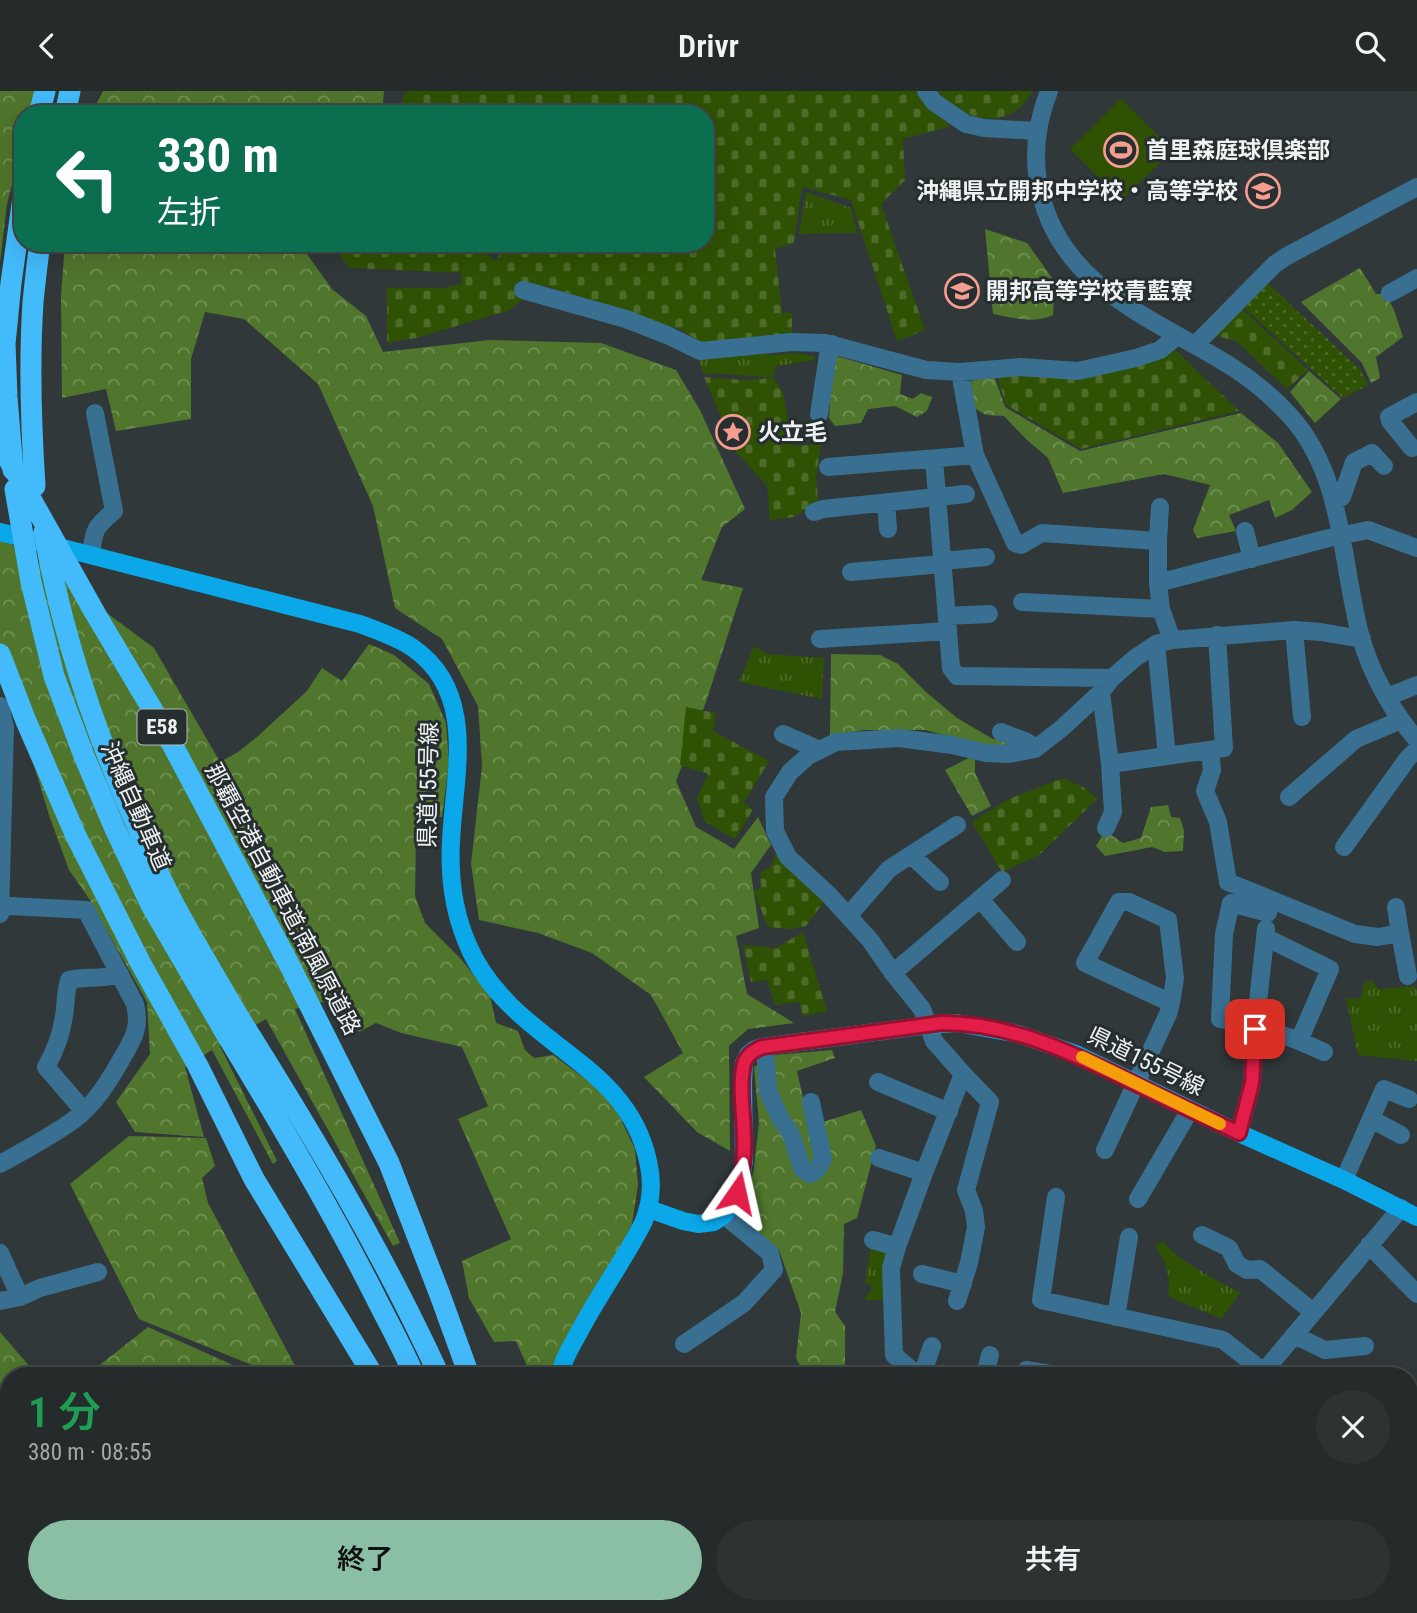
<!DOCTYPE html>
<html lang="ja">
<head>
<meta charset="utf-8">
<style>
  :root { --surface:#252a2b; --page:#2d3233; --text:#f1f3f6; --muted:#a3a7a9; --line:#424647; --accent:#8abfa5 }
  body { margin:0; font-family:"Roboto Condensed","Noto Sans JP",sans-serif; background:var(--page); color:var(--text); height:100vh; display:flex; flex-direction:column; font-size:26px; white-space:nowrap }
  * { box-sizing:border-box; margin:0 }
  p { font-size:23px; color:var(--muted) }
  .icon { flex:none; width:38px; height:38px; fill:none; stroke:currentColor; stroke-width:2; stroke-linecap:round; stroke-linejoin:round }
  .map { position:relative; flex:1; overflow:hidden }
  .side { position:absolute; left:0px; top:1276px; width:1418px; height:247px; display:flex; flex-direction:column; background:var(--surface); border-radius:28px 28px 0 0; box-shadow:0 7px 28px #0002,0 0 0 2px var(--line) }
  .side>* { flex:none }
  .guide { position:absolute; left:14px; top:14px; width:700px; height:147px; border-radius:28px; box-shadow:0 7px 28px #0002,0 0 0 2px var(--line); background:#0b6e4f; color:#fff; overflow:hidden }
  .pin { position:absolute; display:grid; place-items:center; width:60px; height:60px; color:#fff; margin:-30px; border-radius:14px; box-shadow:0 4px 10px #0006 }
  .me { position:absolute; width:77px; margin:-38px; rotate:11deg; stroke-linejoin:round; filter:drop-shadow(0 0 5px #0008) }
  .turn { display:flex; align-items:center; gap:24px; height:147px; padding:0 28px; font-size:32px }
  .turn .icon { width:91px; height:91px; stroke-width:2.5 }
  .turn b { display:block; font-size:49px; line-height:60px }
  .round { display:grid; place-items:center; flex:none; width:74px; height:74px; border-radius:37px; background:var(--page) }
  .summary { display:flex; align-items:center; justify-content:space-between; height:119px; padding:0 28px }
  h1 { font-size:42px; font-weight:600; line-height:52px; color:#1e9e55 }
  .button { display:flex; gap:14px; margin-top:auto; padding:14px 28px }
  .button a { flex:1; height:80px; border-radius:42px; background:var(--accent); color:#111; font-size:28px; font-weight:600; line-height:80px; text-align:center }
  .button a+a { background:var(--page); color:var(--text) }
  header { display:flex; justify-content:space-between; align-items:center; height:91px; padding:0 28px; background:var(--surface); font-size:32px; font-weight:600 }
  .map>svg:first-child { display:block }
</style>
</head>
<body>
<header><svg class="icon" aria-label="back" viewBox="0 0 24 24"><path d="M15 5l-7 7 7 7"/></svg>Drivr<svg class="icon" aria-label="search" viewBox="0 0 24 24"><circle cx="10" cy="10" r="6"/><path d="M15 15l6 6"/></svg></header>
<div class="map">
<svg width="1417" height="1522" viewBox="0 0 1417 1522">
  <defs>
    <pattern id="grass-tufts" width="24" height="20" patternUnits="userSpaceOnUse" patternTransform="scale(1.75)"><rect width="24" height="20" fill="#2e5103"/><path d="M3 7l-1-3M5 7V3M7 7l1-3M15 17l-1-3M17 17v-4M19 17l1-3" fill="none" stroke="#4d6a28"/></pattern>
    <pattern id="forest-crowns" width="20" height="18" patternUnits="userSpaceOnUse" patternTransform="scale(1.75)"><rect width="20" height="18" fill="#4f762c"/><path d="M2 6a3 3 0 1 1 6 0M12 15a3 3 0 1 1 6 0" fill="none" stroke="#719155"/></pattern>
    <pattern id="cemetery-stones" width="16" height="16" patternUnits="userSpaceOnUse" patternTransform="scale(1.75)"><rect width="16" height="16" fill="#2e5103"/><path d="M2 7V4a2 2 0 0 1 4 0v3zM10 15v-3a2 2 0 0 1 4 0v3z" fill="#4d6a28"/></pattern>
    <pattern id="garden-dots" width="8" height="8" patternUnits="userSpaceOnUse" patternTransform="scale(1.75)"><rect width="8" height="8" fill="#2e5103"/><path d="M2 2h.1M6 6h.1" fill="none" stroke="#4d6a28" stroke-width="1.8" stroke-linecap="round"/></pattern>
  </defs>
  <rect width="100%" height="100%" fill="#313839"/>
  <path fill="url(#grass-tufts)" d="M806,101l45,16 6,25 -58,1z
    M765,260l4,4 30,-2 16,4 -1,3 -38,6 -3,11c-23,0 -46,-4 -69,-3l-6,-15z
    M754,555l14,8 56,4 -2,41 -83,-17z
    M1365,890h8l5,8 37,-3 2,5v70l-59,-6 -12,-57 14,1z
    M1164,1150c8,18 58,41 76,52l-19,26 -53,-23c3,-20 -2,-35 -14,-51z
    M871,1154l16,4 -4,51h-19l9,-14 -8,-3z"/>
  <path fill="url(#forest-crowns)" d="M0,0h37l-6,23h-8v29l-16,61 -7,59z
    M103,0h281l-2,23h-291z
    M985,138l42,14 28,39 -2,33c-20,9 -40,3 -60,-1z
    M65,152h234l33,46 34,27 17,36 106,-12 112,3 75,27 24,40 45,99 -23,18 -21,53 42,8 -37,114 -30,79 20,46 38,22 24,-32 13,28 -20,28 8,55 -23,8 11,58 47,29 -46,6 -19,17 1,105 -33,-19 -53,-55 39,-24 -32,-58 -59,-42 -54,-20 -59,-13 -8,-56 11,-98 -4,-60 -36,-67 -47,-31 -22,-102 -55,-122 -74,-65 -39,-7 -14,47v60l-75,12 -10,-42 -44,9 -1,-103z
    M1360,177l16,26h10l8,16 9,27 -27,20 4,21 -9,5 -9,-20 -61,-61z
    M833,264l69,20 -2,19 13,5 8,-6 11,4 -5,14 -10,6 -22,-11 -27,3 -7,14 -26,3 -6,-8z
    M1309,280l32,28 -26,24 -25,-31z
    M994,285l11,31 75,44 161,-38 37,30 34,49 -20,18 -17,8 -6,-18 -40,15 7,16 -39,7 -4,-8 17,-45 -46,-11 -101,19 -15,-35 -22,-19 -22,-23 -18,-1 -12,-7 -3,-27z
    M0,449l11,4 61,43 82,61 66,114 18,-10 19,-15 50,-46 15,-23 20,13 27,-37 25,11 35,29 17,39 3,40 -7,54 -16,-2 -10,17 -1,64 10,27 36,36 29,37 6,27 22,8 7,19 9,8 19,-3 42,31 22,25 18,38 3,36 -6,39 -79,151h-22l-15,-34 -22,1 -25,-44 -7,-37 49,-22 -53,-120 30,-13 -26,-59 -61,-14 -25,-10 -17,9 -28,-32 -36,9 105,234 -7,3 -127,-227 -46,27 57,115 -4,3 -61,-114 -27,17 19,70 -69,-5 -19,-30 34,-48 -3,-52 -59,-105 -19,-27 -20,-55 -21,-70 -28,-73z
    M831,563l49,1 18,9 28,28 31,26 36,21 21,3 -1,4 -19,2 -69,-18h-60l-35,5z
    M973,665l2,5v12l16,33 -19,10 -27,-46z
    M1168,714l3,12 9,1 4,12 -1,21 -18,1 -13,-5 -47,9 -9,-10 9,-15 18,12 18,-5 10,-31z
    M832,959l3,8 -38,13 12,53 17,-3 35,-11 15,36 -19,72 -13,6 -1,49 -8,39 10,14v49h-40l-9,-17 5,-45 -22,-63 -37,-29 12,-53 5,-46 -5,-55 21,-12z
    M129,1045l77,2 9,28 -13,12 6,25 92,172h-24l-137,-56 -69,-135z
    M148,1236l107,48h-168z
    M0,1241l37,43h-28v230h427l7,8h-443z
    M797,1514h140l-1,8h-133z"/>
  <path fill="url(#cemetery-stones)" d="M405,0h511c9,16 22,24 35,35l-48,13 2,41 -24,24 44,126 -28,11 -46,-141 -49,-13 -8,56 -19,6 7,64h10v21l-91,8 -20,-12 -138,-45 -36,26 -91,27 -29,5v-55h59l15,-4 1,-11 -113,-5 -17,-25h140l24,18 10,-18h199v-129h-306z
    M937,0h96c-4,6 -9,13 -15,18 -27,20 -61,5 -81,-18z
    M1240,216l68,63 -21,19 -51,-48 -24,-6z
    M1173,257l66,63 -158,38 -75,-44 -11,-35 82,3z
    M704,286l40,3 30,-2 9,15 10,53 28,-2 -5,33 2,24 -24,16 -24,3 -3,-34 -31,-34z
    M686,616l30,6 -3,18 56,30 -25,41 9,8 -18,29 -31,-18 -7,-23 11,-24 -28,-9z
    M1063,687l22,10 12,11 -58,56 -37,17 -30,-50 37,-23z
    M778,758l47,51 -19,26 -17,3 -21,-2 -14,-35 7,-5 -1,-14 11,-7z
    M803,841l24,79 -24,5 -4,-14 -24,3 -8,-25 -16,2 -8,-37 33,3z
    M340,1514h99l5,8h-102z"/>
  <path fill="url(#garden-dots)" d="M1264,189l96,89 8,16 -25,13 -102,-93z"/>
  <path fill="#2e5103" d="M1121,7l52,53 -52,49 -51,-51z"/>
  <g fill="none" stroke-linecap="round" stroke-linejoin="round">
    <path stroke="#397091" stroke-width="18" d="M926,0l8,11 32,22 18,4 54,3
      M1049,0c-13,33 -17,69 -8,104 23,95 117,125 191,172 22,14 42,31 60,51 53,61 49,147 69,220 11,37 31,73 56,102
      M523,199l103,29 41,16 33,16 91,-9 34,1 101,27 34,2 60,-5 58,4 58,-13 24,-8 17,-14
      M1390,202l27,-15
      M1195,254l80,-81 12,-8 130,-69
      M960,281l15,83
      M819,323l9,-59 4,-11
      M1412,357l-22,-27 -1,-4 28,-15
      M934,368l17,209 6,8 155,2
      M828,376l147,-12 40,88 6,2 21,-12 116,8v42
      M1333,410l9,-4 12,-35 18,-9 12,13
      M886,411l2,27
      M814,421l9,-3 143,-15
      M1245,440l7,28
      M1158,450l2,-34
      M91,463c3,-25 4,-27 23,-43l-19,-98
      M942,470l44,-4
      M851,481l91,-8
      M1022,511l139,7
      M947,525l42,-2
      M1294,539l8,87
      M820,548l128,-8
      M1172,549l-11,-31 -3,-26 171,-45 39,-8 49,18
      M1156,553l11,112
      M1101,601l9,72 3,48 -7,16
      M1387,606l30,-12
      M0,615l5,21 -5,187
      M1001,641l26,10 8,7
      M783,643l37,16
      M1210,659l2,20 -7,21 13,31 10,60 127,52 23,3 22,-4 8,43
      M1110,673l114,-16 -7,-113
      M1289,706l67,-58 45,-19
      M1344,756l64,-89 9,-9
      M911,764l29,27
      M980,808l37,43
      M1396,816l4,26
      M848,825l41,-47 68,-44
      M1265,846l65,32 -31,72 -44,-16 -35,-6 4,-85 7,-31 37,10
      M893,882l109,-93
      M1299,950l25,11
      M762,956l4,15 2,29 12,27 11,16 11,34 8,6 7,-4 6,-11 -12,-57
      M878,991l71,30
      M84,1020l-38,-44c11,-19 17,-37 19,-59 1,-9 1,-18 4,-28 18,-4 32,0 51,-6
      M1371,1028l30,16
      M1239,1042l13,-50 3,-54 11,-100
      M1105,1059l63,-136 3,-11 -86,-40 34,-61h10l39,18 7,58 -4,25
      M879,1067l45,15
      M0,1073c25,-14 52,-28 75,-45 20,-15 34,-38 46,-59 12,-21 20,-32 14,-56l-49,-94 -75,-4 -11,2
      M1344,1089l40,-91 25,10
      M1056,1106l-15,103 182,40 41,32
      M1138,1108l52,-89
      M1202,1144l27,13 8,16 10,6 13,-1 53,43
      M873,1149l24,7
      M1369,1154l48,49
      M0,1162l20,44
      M922,1183l41,10
      M0,1210l20,-4 20,-9 58,-16
      M957,1210l12,-38 7,-36 -2,-16 -8,-21 24,-88 -27,-28
      M1116,1226l13,-80
      M1294,1244l31,15 40,-4
      M684,1253l60,-41 30,-33 -4,-17 -46,-38
      M1026,1279l30,5
      M917,1284l-23,-20 -3,-87 6,-21 27,-74 39,-99 -29,-33 -12,-32 -29,-36 -23,-33 -41,-45 -41,-38 -13,-26 -1,-34 16,-25 18,-16 28,-14 63,-4 53,7 34,8 23,1 26,-5 27,-21 39,-36 11,-14 23,-20 21,-14 16,-4 122,-10 27,2 41,7
      M922,1284l10,-29
      M985,1284l5,-20
      M1261,1284l140,-167
      M1409,1456l8,4
      M455,1514l5,8
      M607,1514l1,8
      M978,1514l2,8
      M1066,1517v5
      M1151,1519l1,-5"/>
    <path stroke="#0aa7e9" stroke-width="18" d="M0,441l360,92c18,7 37,13 53,24 65,45 41,127 38,193 -2,36 2,70 17,104 9,22 25,43 42,60 52,52 121,77 138,156 5,21 4,41 -5,62 -20,39 -46,74 -66,113 -7,12 -15,26 -17,39
      M649,1118l34,12 15,3 16,-2 10,-7 7,-9 10,-26 3,-19 -1,-78 1,-20 4,-8 6,-5 8,-3 30,-4 137,-18 28,-2 61,11 58,20 163,79 105,47 73,37
      M1409,1395l8,-16
      M779,1514l5,8
      M1338,1522l5,-8"/>
    <path stroke="#43bbfa" stroke-width="21" d="M39,23l6,-23
      M65,23l5,-23
      M13,379l-6,-73 -2,-53 6,-61 12,-86
      M35,395c-4,-61 -6,-123 -2,-184 2,-19 4,-39 7,-59
      M0,563l26,67 50,115 64,126 58,104 56,113 119,196
      M315,925l74,147 51,132 29,80
      M243,933c71,113 140,229 196,351
      M225,941c53,88 105,175 151,266 13,26 27,51 38,77
      M484,1514l3,8
      M507,1514l3,8
      M529,1514l2,8
      M546,1514l2,8"/>
    <path stroke="#43bbfa" stroke-width="21" d="M0,353l95,169 69,116 125,235 26,52
      M15,398l16,93 23,94 30,80 31,73 37,78 73,125
      M44,441c18,101 49,196 91,289 13,30 26,59 41,87 21,39 44,77 67,116"/>
  </g>
  <g fill="none" stroke-linecap="round" stroke-linejoin="round">
    <g stroke="#92132f" stroke-width="18">
      <path id="route" d="M737,1102c5,-17 8,-36 7,-55 0,-20 -6,-60 1,-77 4,-8 10,-11 17,-14l180,-24c70,0 133,31 194,61 34,17 69,33 103,49l13,-50 3,-54"/>
    </g>
    <use href="#route" stroke="#e11d48" stroke-width="12"/>
    <path stroke="#f59e0b" stroke-width="12" d="M1082,966l138,67"/>
  </g>
  <defs>
    <g id="stadium-ring" transform="scale(1.75)"><circle r="9.5" fill="#272e2f" stroke="#f59d90" stroke-width="1.5"/><path d="M0-5a6.5 5 0 1 0 0 10a6.5 5 0 1 0 0-10ZM-3.5-1.8h7v3.6h-7Z" fill="#f59d90"/></g>
    <g id="school-ring" transform="scale(1.75)"><circle r="9.5" fill="#272e2f" stroke="#f59d90" stroke-width="1.5"/><path d="M0-5L7-2L0 1L-7-2ZM-4 1L0 2.5L4 1V4Q0 6-4 4Z" fill="#f59d90"/></g>
    <g id="sight-ring" transform="scale(1.75)"><circle r="9.5" fill="#272e2f" stroke="#f59d90" stroke-width="1.5"/><path d="M0-6L1.8-2.2L6-1.7L2.9 1.2L3.7 5.4L0 3.3L-3.7 5.4L-2.9 1.2L-6-1.7L-1.8-2.2Z" fill="#f59d90"/></g>
  </defs>
  <g fill-rule="evenodd">
    <use href="#stadium-ring" x="1121" y="59"/>
    <use href="#school-ring" x="1263" y="100"/>
    <use href="#school-ring" x="962" y="200"/>
    <use href="#sight-ring" x="733" y="341"/>
  </g>
  <g text-anchor="middle" stroke-width="6" stroke-linejoin="round" paint-order="stroke">
    <rect fill="#272e2f" stroke="#b2b7b8" stroke-width="2" x="137.5" y="618.5" width="49" height="35" rx="5"/>
    <g font-size="21" font-weight="bold" fill="#eef2f3">
      <text x="162" y="643">E58</text>
    </g>
    <g font-size="23" font-weight="bold" fill="#eef2f3" stroke="#272e2f" text-anchor="start">
      <text x="1146" y="67">首里森庭球倶楽部</text>
      <text x="1238" y="108" text-anchor="end">沖縄県立開邦中学校・高等学校</text>
      <text x="986" y="208">開邦高等学校青藍寮</text>
      <text x="758" y="349">火立毛</text>
    </g>
    <g font-size="23" fill="#eef2f3" stroke="#272e2f">
      <text transform="translate(428 694) rotate(-89)" y="8">県道155号線</text>
      <text transform="translate(136 715) rotate(66)" y="8">沖縄自動車道</text>
      <text transform="translate(283 808) rotate(62)" y="8">那覇空港自動車道;南風原道路</text>
      <text transform="translate(1146 970) rotate(26)" y="8">県道155号線</text>
    </g>
  </g>
</svg>
<div class="pin" style="left:1255px;top:938px;background:#d93025"><svg class="icon" aria-label="arrive" viewBox="0 0 24 24"><path d="M6 21V4h12l-3 4 3 4H6"/></svg></div>
<svg class="me" style="left:737px;top:1102px" viewBox="-20 -20 40 40"><path d="M0-17L14 15 0 8-14 15z" fill="#e11d48" stroke="#fff" stroke-width="4"/></svg>
<div class="guide">
<div class="turn"><svg class="icon" aria-label="left" viewBox="0 0 24 24"><path d="M17 20v-9H6M10 6l-5 5 5 5"/></svg><div><b>330 m</b>左折</div></div>
</div>
<section class="side">
<div class="summary"><div><h1>1 分</h1><p>380 m · 08:55</p></div><a class="round"><svg class="icon" aria-label="close" viewBox="0 0 24 24"><path d="M6 6l12 12M18 6L6 18"/></svg></a></div>
<div class="button"><a>終了</a><a>共有</a></div>
</section>
</div>
</body>
</html>
